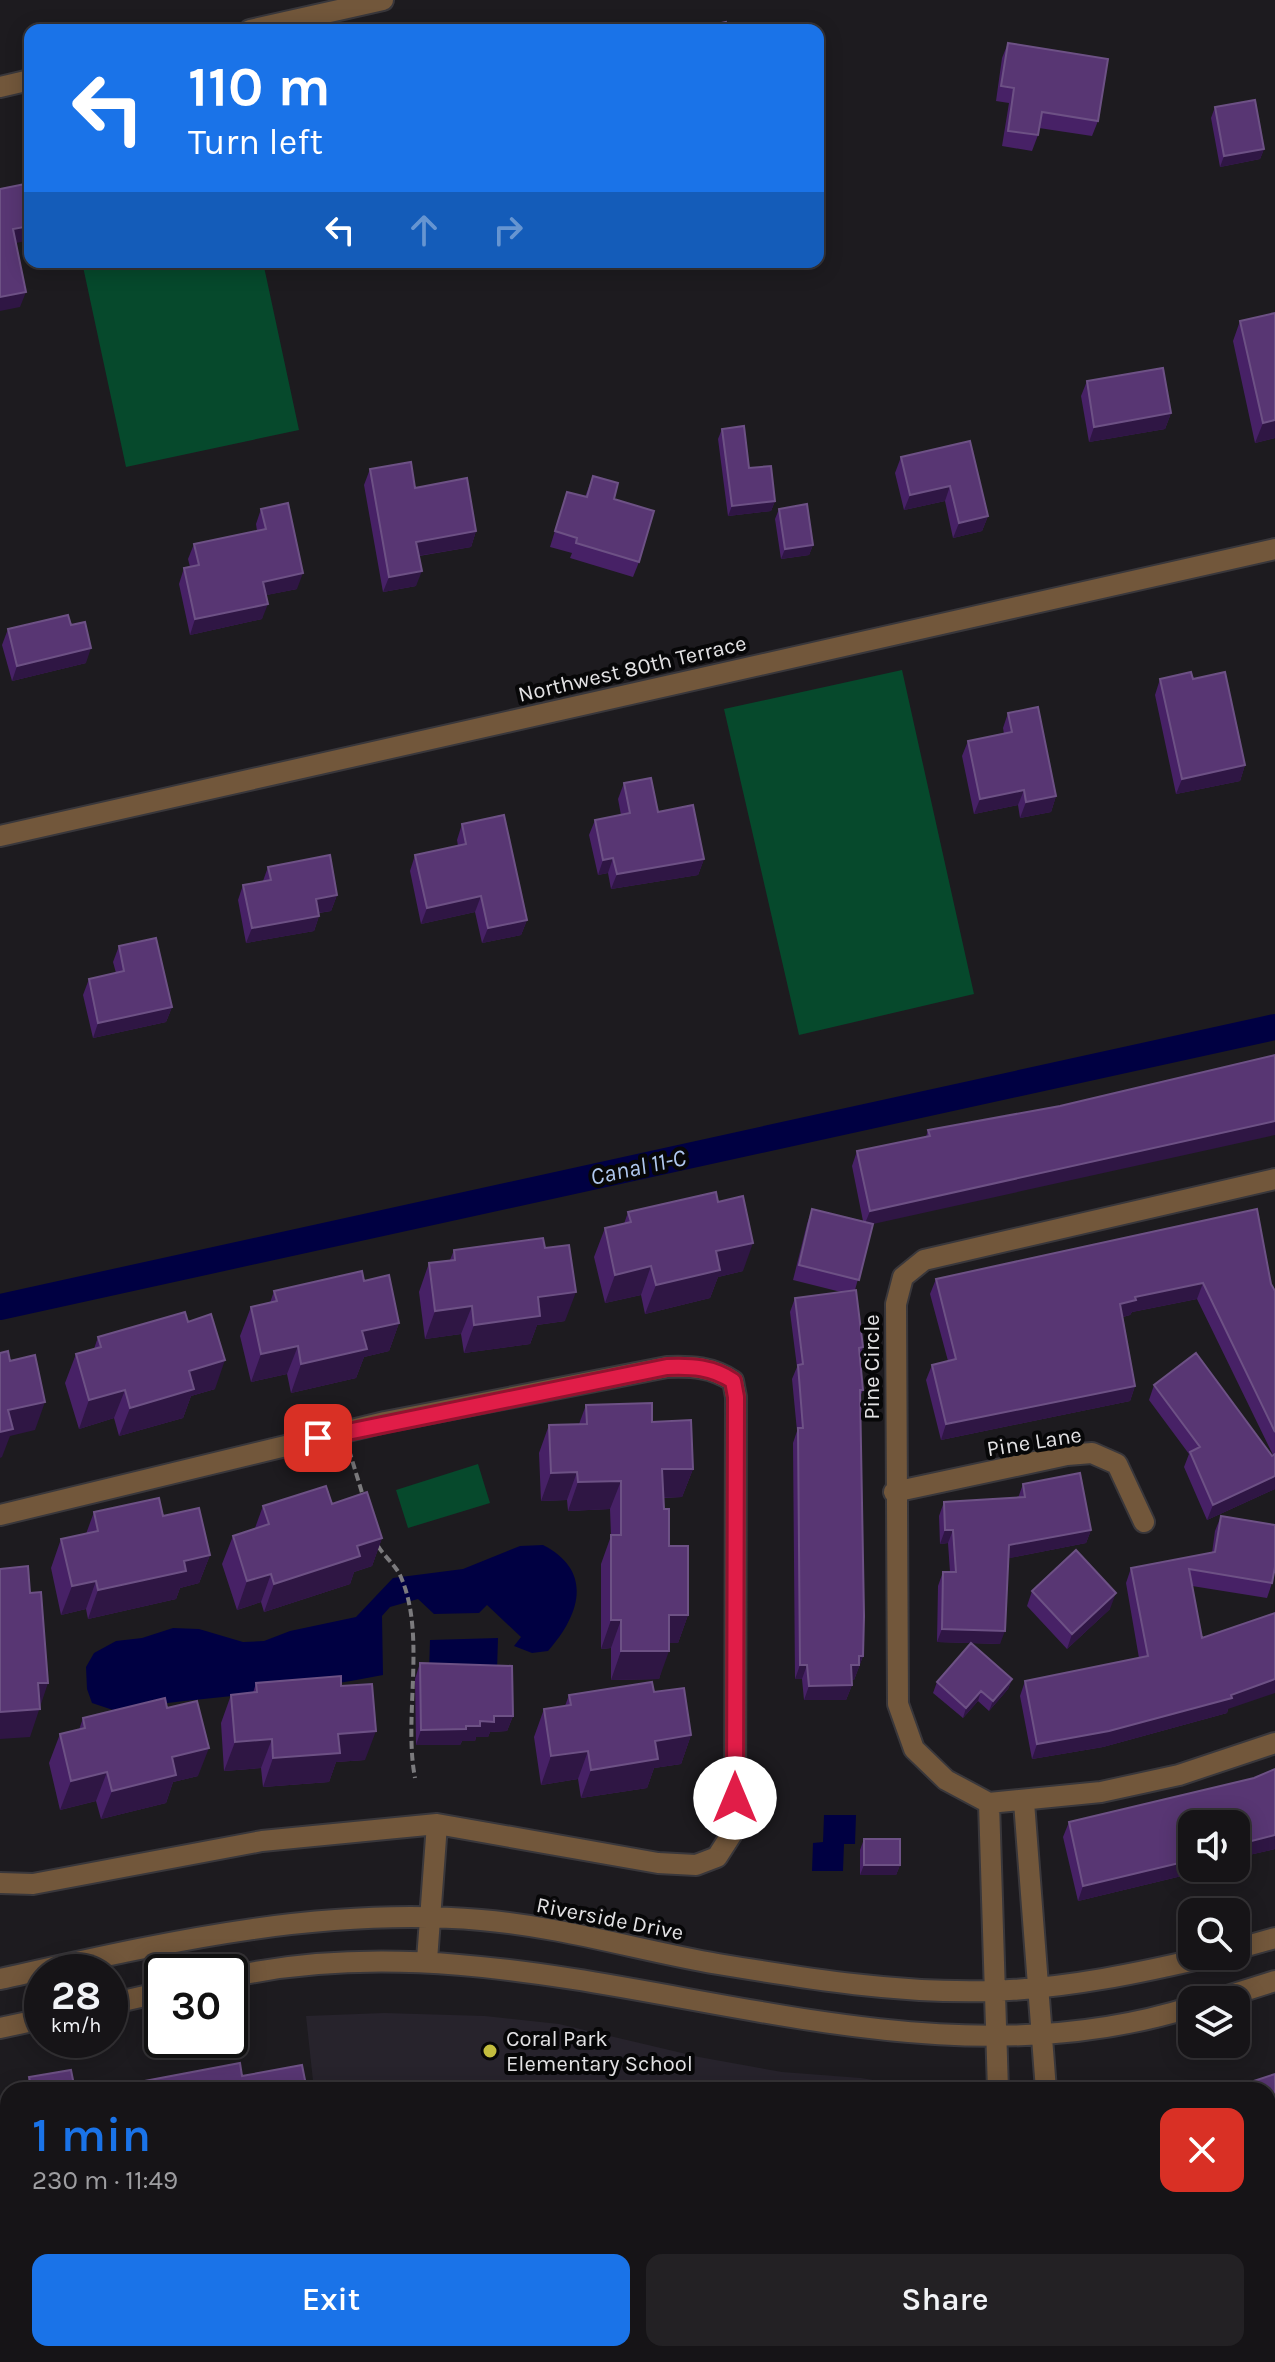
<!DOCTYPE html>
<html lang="en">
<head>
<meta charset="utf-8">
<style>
  :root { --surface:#161417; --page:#232124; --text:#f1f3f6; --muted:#9e9ea1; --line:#353336; --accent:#1a73e8 }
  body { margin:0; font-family:Karla,sans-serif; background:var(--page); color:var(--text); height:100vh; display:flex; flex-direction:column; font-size:30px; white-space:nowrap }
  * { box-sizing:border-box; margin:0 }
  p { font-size:26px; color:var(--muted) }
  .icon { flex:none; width:44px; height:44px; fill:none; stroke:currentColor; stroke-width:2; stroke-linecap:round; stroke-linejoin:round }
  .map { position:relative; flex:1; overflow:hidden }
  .side { position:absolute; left:0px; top:2082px; width:1276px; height:280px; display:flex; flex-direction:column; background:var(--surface); border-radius:24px 24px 0 0; box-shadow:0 4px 20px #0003,0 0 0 2px var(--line) }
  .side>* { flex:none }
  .guide { position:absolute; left:24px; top:24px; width:800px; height:244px; border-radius:16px; box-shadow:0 4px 20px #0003,0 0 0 2px var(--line); background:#1a73e8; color:#fff; overflow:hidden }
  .fabs { position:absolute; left:1178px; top:1810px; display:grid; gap:16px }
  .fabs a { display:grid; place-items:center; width:72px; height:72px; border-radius:16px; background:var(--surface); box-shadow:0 4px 20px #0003,0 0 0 2px var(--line); font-size:40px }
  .speed { position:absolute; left:24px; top:1954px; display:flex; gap:16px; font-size:40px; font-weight:700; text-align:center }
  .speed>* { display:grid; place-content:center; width:104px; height:104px; border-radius:50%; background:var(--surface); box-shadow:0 4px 20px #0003,0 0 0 2px var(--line); line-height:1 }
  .speed small { font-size:20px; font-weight:400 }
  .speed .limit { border:4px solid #111; border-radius:12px; background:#fff; color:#111 }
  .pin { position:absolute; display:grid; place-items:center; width:68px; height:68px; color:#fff; margin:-34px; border-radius:16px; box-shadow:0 4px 12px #0006 }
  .me { position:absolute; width:88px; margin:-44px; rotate:0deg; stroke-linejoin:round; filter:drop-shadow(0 0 6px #0008) }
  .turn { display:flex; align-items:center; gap:28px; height:168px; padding:0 32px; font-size:36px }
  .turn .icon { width:104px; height:104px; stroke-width:2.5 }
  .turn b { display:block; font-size:56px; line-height:68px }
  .lanes { display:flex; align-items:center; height:76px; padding:0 32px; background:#0003; justify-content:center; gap:40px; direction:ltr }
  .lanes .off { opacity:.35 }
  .round { display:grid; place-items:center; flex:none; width:84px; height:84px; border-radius:16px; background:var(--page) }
  .headline { display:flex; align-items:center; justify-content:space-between; height:136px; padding:0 32px }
  h1 { font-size:48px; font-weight:600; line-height:60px; color:var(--accent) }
  .action { display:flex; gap:16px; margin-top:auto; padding:16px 32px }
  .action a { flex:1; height:92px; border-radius:16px; background:var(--accent); color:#fff; font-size:32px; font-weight:600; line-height:92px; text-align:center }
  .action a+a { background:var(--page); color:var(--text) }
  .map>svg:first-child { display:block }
</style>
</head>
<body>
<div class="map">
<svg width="1275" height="2362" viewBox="0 0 1275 2362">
  <rect width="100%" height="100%" fill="#1d1b1f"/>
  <path fill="#27232c" d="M384,2013l101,3 74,8 140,33 83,15 79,6 72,12h-619l-8,-74z
    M341,2354h635l-1,8h-634z"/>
  <path fill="#06492c" d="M82,262h181l36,168 -173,37z
    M902,670l72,324 -175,41 -75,-326z
    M478,1464l12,39 -82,25 -12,-38z"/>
  <path fill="#000042" d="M543,1545c51,26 37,70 5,106l-16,2 -18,-7 7,-9 -34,-32 -8,8 -45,1 -16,-15 -28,8 -8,9 1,59c-89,18 -180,22 -270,35l-21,-7 -5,-14 -1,-22 8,-14 22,-12 26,-3 31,-10 26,1 44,13 21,-1 26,-10 66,-14 37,-39 70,-9 57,-23z
    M498,1638l-1,33 -68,2 1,-33z
    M824,1815h32l-1,29h-11l-1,27h-31l1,-28 10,-1z"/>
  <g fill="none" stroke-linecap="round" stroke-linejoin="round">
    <path stroke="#000042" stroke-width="26" d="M0,1307l1275,-280"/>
    <g stroke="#39373b" stroke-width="24">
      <path id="minor" d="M250,30l133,-30
        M0,87l30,-7
        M0,836l1275,-287
        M1275,1179l-351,81 -21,17 -7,27 2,400 16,45 32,31 43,23 112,-11 78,-17 96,-32
        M894,1492l173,-37 25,-2 25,11 27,58
        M0,1515l385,-93 282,-55c25,-1 45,0 66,14l3,16 -1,432 -18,28 -21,8 -38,-2 -221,-39 -175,17 -229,43 -33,-1
        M1024,1802l22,288
        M989,1803l9,287
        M1236,1949l39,-11
        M427,1960l10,-136
        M230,1977c322,-71 641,131 962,30
        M0,1979c159,-35 317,-73 481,-59 83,7 156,30 237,44 90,15 184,30 275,27 75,-3 147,-18 219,-35
        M1215,2000l60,-19
        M110,2004l52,-12
        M0,2028l42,-9
        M8,2228l-7,37 7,47
        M17,2354l2,8
        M310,2354l1,8
        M1012,2354l1,8
        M1061,2354v8"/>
    </g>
    <path stroke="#7b7a7d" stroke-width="4" stroke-dasharray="8 4" stroke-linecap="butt" d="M349,1450l14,46
      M378,1546c6,10 17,19 22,29 27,59 3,140 15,203"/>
    <use href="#minor" stroke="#72573b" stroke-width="20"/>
  </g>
  <path fill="#472166" d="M1008,43l90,78 -6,15 -53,-8 -1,7 -6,16 -30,-5 7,-43 -13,-2 6,-43z
    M1215,107l49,42 -4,10 -40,8 -9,-49z
    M1275,313v125l-20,5 -22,-102 7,-20z
    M1087,381l84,32 -6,16 -76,13 -8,-46z
    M722,429l27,39 26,33 -4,10 -43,5 -10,-77z
    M970,441l18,75 -6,15 -29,7 -8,-37 -41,9 -9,-37 6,-16z
    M370,469l106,62 -5,16 -52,9 -3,30 -33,6 -19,-107z
    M593,476l21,23 25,63 -6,15 -63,-19 2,-5 -22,-6 17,-55 18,5z
    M261,509l36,80 -31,6 -4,24 -72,16 -11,-51 5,-16 6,-1 -2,-8 6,-15 63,-13 -1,-7z
    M779,509l34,36 -4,10 -28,4 -6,-40z
    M71,625l15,38 -74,18 -10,-36 6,-16z
    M1160,679h33l52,86 -5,16 -64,13 -21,-99z
    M1008,713l48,83 -5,16 -31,6 -2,-13 -44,9 -12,-58 6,-15 36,-7 -1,-6z
    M624,783l34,29 46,47 -6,16 -87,14 -3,-16 -10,2 -9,-40 6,-15 26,-5 -3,-16z
    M462,824l65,96 -6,15 -39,8 -7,-31 -54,12 -11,-53 5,-16 43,-9 -1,-6z
    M268,867l69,28 -6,16 -12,2v3l-5,15 -68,12 -8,-43 5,-15 20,-4z
    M119,946l53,61 -6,15 -73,16 -10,-43 6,-16 27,-6 -3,-11z
    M1060,1106l-187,118 -18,66 8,57 -3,11 3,32 -3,7 3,259 -9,24h-2v5l-6,15h-42l-2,-21h-7l-2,-236 4,-12 -5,-52 5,-12 -7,-55 5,-14 46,-6 -48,-12 14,-56 5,-15 51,12 -11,-55 5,-15 69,-14 2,-7z
    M718,1202l25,69 -25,6 -8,21 -65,16 -4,-19 -36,8 -11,-46 11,-29 19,-4 4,-12z
    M545,1248l20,73 -28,4 -7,19 -66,9 -3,-19 -36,5 -6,-47 10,-29 21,-3 4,-10z
    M936,1279l335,5 4,7v198l-68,31 -23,-53 5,-13 -40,-54 5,-15 118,71 1,-1 -76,-156 -65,13 -2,3 -7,2 12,69 -5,15 -189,39 -15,-60 6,-15 16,-4 -18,-67z
    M364,1281l35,42 -10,28 -25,6 -8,21 -65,15 -4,-19 -36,8 -11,-46 11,-29 19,-4 4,-12z
    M188,1322l27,67 -24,7 -8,22 -64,18 -5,-18 -35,11 -14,-46 11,-29 18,-5 4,-12z
    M586,1405l66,17 41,47 -11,28 -19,1 6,48 19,69 -10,28h-9l-10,36 -48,1v-32l-10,1v-85l10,-28 -1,-27 -42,2 -1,-11 -26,1 -2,-48 10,-28 30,-1z
    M1023,1484l68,46 -5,13 -77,15 -9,86 -29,-1 41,36 -4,10 -19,22 -11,-10 -15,17 -30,-25 4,-11 34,-39 -34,-1 1,-56 5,-14h7l-2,-29 -8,1 -1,-28 5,-14 74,-4z
    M332,1504l50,34 -10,28 -18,6 -4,12 -86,28 -3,-10 -24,8 -15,-46 11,-28 22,-8 8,-22z
    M94,1512l69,4 47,39 -11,28 -19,5 -4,11 -88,20 -2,-10 -25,6 -10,-47 10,-29 25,-5z
    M1221,1516l51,67 -5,15 -75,-12 10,52 26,71 -1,4 -124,34 -71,12 -12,-63 5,-15 114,-23 -13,-75 5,-15 81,-15 3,-22z
    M1032,1591l78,18 -43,40 -40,-43z
    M420,1663l93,53 -6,15 -17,1 -2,5h-12l-1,4h-13l-2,4h-44l-1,-66z
    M256,1683l85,3 24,74 -29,2 -7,20 -66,5 -2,-19 -37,3 -3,-48 10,-28 22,-2z
    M654,1692l37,43 -10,29 -27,4 -7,20 -66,10 -3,-19 -37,6 -7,-48 10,-28 21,-3 4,-11z
    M167,1708l31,68 -25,6 -7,21 -65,16 -5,-18 -36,9 -11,-47 11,-29 19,-4 4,-12z
    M1275,1769v80l-83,19h6l-6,2 -2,4 -112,27 -15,-64 6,-15 185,-44z
    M864,1839l36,26 -4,10h-36v-25z
    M1275,2074v85l-5,2 -2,-7v-64z
    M29,2077l46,13h-50z
    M1254,2081l3,9h-6z
    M60,2354h68l2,8h-69z
    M212,2354h57l1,8h-57z
    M368,2354h143v8h-142z
    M595,2354h302l1,8h-302z
    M1146,2354h70v3l13,5h-83z"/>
  <path fill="#2f1644" d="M1264,149l-4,10 -40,8 4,-11z
    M30,226v14l-23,5 6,-16z
    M26,292l-6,15 -20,4v-14z
    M1171,413l-6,16 -76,13 5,-15z
    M1275,420v18l-20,5 8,-20z
    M950,486l-5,15 -41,9 6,-15z
    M775,501l-4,10 -43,5 4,-10z
    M988,516l-6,15 -29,7 6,-15z
    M476,531l-5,16 -60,10 5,-15z
    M813,545l-4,10 -28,4 4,-10z
    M422,571l-6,15 -33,6 6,-15z
    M303,573l-6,16 -40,8 6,-15z
    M268,604l-6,15 -72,16 5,-16z
    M91,648l-5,15 -74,18 5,-15z
    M1245,765l-5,16 -64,13 6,-15z
    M1024,790l-6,15 -44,9 6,-15z
    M1056,796l-5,16 -31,6 6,-16z
    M613,858l-5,15 -10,2 5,-15z
    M704,859l-6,16 -87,14 6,-15z
    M337,895l-6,16 -21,3 6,-15z
    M481,896l-6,16 -54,12 6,-16z
    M319,916l-5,15 -68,12 6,-15z
    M527,920l-6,15 -39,8 6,-15z
    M172,1007l-6,15 -73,16 5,-15z
    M1275,1121v14l-411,91 6,-15z
    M753,1243l-10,28 -25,6 -8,21 -65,16 11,-29 60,-34z
    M651,1266l-10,29 -36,8 10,-28z
    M1203,1283l-6,16 -65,13 -2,3 -15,4 5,-15 15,-7z
    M576,1292l-11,29 -28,4 -7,19 -66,9 10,-28 64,-28z
    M472,1306l-11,28 -36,5 10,-28z
    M399,1323l-10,28 -25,6 -8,21 -65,15 10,-29 61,-33z
    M298,1346l-11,28 -36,8 10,-28z
    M225,1360l-10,29 -24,7 -8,22 -64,18 11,-28 59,-37z
    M1135,1386l-5,15 -189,39 5,-16z
    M125,1390l-11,28 -35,11 10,-29z
    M45,1402l-10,28 -25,6 -8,21 -2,1v-26l8,-22z
    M662,1469h31l-11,28 -31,1z
    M577,1472l-10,28 -26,1 10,-28z
    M1275,1476v13l-68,31 6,-15z
    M621,1481l-11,28 -42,2 10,-29z
    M945,1530h8l-5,13 -8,1z
    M1091,1530l-5,13 -81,16 4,-14z
    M382,1538l-10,28 -18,6 -4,12 -86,28 10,-28 83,-38z
    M210,1555l-11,28 -19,5 -4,11 -88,20 10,-29 86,-29z
    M271,1574l-10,28 -24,8 10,-29z
    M96,1581l-10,28 -25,6 11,-29z
    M1116,1593l-6,16 -43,40 5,-15z
    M669,1615h19l-10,28h-19z
    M611,1620h10l-10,28 -10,1z
    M942,1629l63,2 -5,13 -63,-2z
    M621,1651h48l-10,28 -48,1z
    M859,1656h4l-9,24h-8l5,-15z
    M800,1665h7l-5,14h-7z
    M1012,1679l-4,10 -19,22 4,-10z
    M1275,1679v14l-47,16 -1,4 -124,34 -71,12 5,-15 194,-49z
    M38,1683h10l-18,54 -30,2v-27z
    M852,1685l-6,15h-42l5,-14z
    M981,1691l-3,10 -15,17 3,-10z
    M494,1716h19l-6,15 -17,1 -2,5h-12l-1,4h-13l-2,4h-44l5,-15 45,-4z
    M376,1731l-11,29 -29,2 -7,20 -66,5 10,-29 65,-24z
    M691,1735l-10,29 -27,4 -7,20 -66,10 10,-28 64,-29z
    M272,1739l-11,29 -37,3 11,-29z
    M209,1748l-11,28 -25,6 -7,21 -65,16 11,-28 60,-34z
    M588,1751l-10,28 -37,6 10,-29z
    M107,1772l-11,29 -36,9 11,-29z
    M1275,1835v14l-39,9v-13z
    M1192,1860v8h6l-6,2 -2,4 -112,27 5,-15z
    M864,1865h36l-4,10h-36z
    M1275,2148v11l-5,2z
    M8,2167v12l-8,1v-12z
    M661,2354h80l-3,8h-103l3,-7z"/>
  <path fill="#583673" stroke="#6d5185" stroke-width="2" d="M726,22l2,8h-34v-1z
    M1008,43l100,16 -10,62 -56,-9 -4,23 -30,-4 6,-43 -13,-2z
    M1255,100l9,49 -40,7 -9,-49z
    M30,183v43l-17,3 13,63 -26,5v-108z
    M1275,313v107l-12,3 -23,-102z
    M1163,368l8,45 -77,14 -7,-46z
    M744,426l5,42 22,-2 4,35 -43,5 -10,-77z
    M970,441l18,75 -29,7 -9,-37 -40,9 -9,-38z
    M411,462l4,26 52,-10 9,53 -60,11 6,29 -33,6 -19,-108z
    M593,476l25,7 -4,16 40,12 -15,51 -63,-19 1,-5 -22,-7 12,-39 20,5z
    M288,503l15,70 -40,9 5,22 -73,15 -11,-51 15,-3 -5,-21 72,-15 -5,-20z
    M807,504l6,41 -28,4 -6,-40z
    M68,615l3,10 14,-3 6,26 -74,18 -9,-37z
    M1191,672l2,7 32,-7 20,93 -63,14 -22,-100z
    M1038,707l18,89 -30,6 -2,-12 -44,9 -12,-58 44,-9 -4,-19z
    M651,778l7,34 35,-7 11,54 -87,15 -4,-16 -10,2 -8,-40 35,-7 -6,-30z
    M504,815l23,105 -39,8 -7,-32 -54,12 -12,-53 51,-11 -4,-20z
    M330,855l7,40 -21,4 3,17 -67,12 -9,-43 28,-5 -3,-13z
    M156,938l16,69 -74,16 -9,-44 35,-8 -5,-25z
    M1275,1055v66l-405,90 -13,-60 73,-15 -2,-6 132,-24z
    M716,1192l2,10 25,-6 10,47 -37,8 4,19 -64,15 -5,-19 -36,9 -10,-47 26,-6 -3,-10z
    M812,1209l61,15 -14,56 -60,-15z
    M1257,1209l14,75 4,7v141l-72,-149 -68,14 1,3 -16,4 15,82 -189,38 -14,-59 24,-6 -20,-80z
    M543,1238l2,10 24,-3 7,47 -38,5 2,19 -66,9 -2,-19 -37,5 -6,-48 26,-3 -1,-10z
    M362,1271l2,10 25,-6 10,48 -37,8 5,18 -66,15 -3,-18 -37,8 -10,-47 26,-6 -3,-10z
    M856,1290l7,57 -4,1 4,42h-3l4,226 -1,40h-4v9h-8l1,20 -43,1 -2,-21h-7l-2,-237h5l-5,-63 5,-1 -8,-66z
    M185,1312l3,10 23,-8 14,46 -36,11 5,18 -64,19 -5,-18 -36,10 -13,-46 25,-7 -3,-10z
    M8,1351l2,10 25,-6 10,47 -37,8 5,19 -13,3v-79z
    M1196,1353l76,103 3,-2v22l-62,29 -23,-53 10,-5 -46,-62z
    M652,1403v19l39,-2 2,49h-31l2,40h5v37h19v69h-19v36h-48v-31h-10v-85h10v-54l-43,1 -1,-10 -26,1 -2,-48 38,-1 -1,-19z
    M1080,1473l11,57 -82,15 -4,86 -63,-2 1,-57h13l-3,-42h-8l-1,-28 81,-5 -2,-13z
    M326,1486l6,18 35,-12 15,46 -25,8 3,10 -86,28 -3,-10 -24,7 -14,-45 36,-12 -6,-18z
    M159,1498l4,18 36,-8 11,47 -26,6 2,10 -88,19 -2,-9 -24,5 -11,-47 37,-8 -4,-19z
    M1221,1516l54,9v42l-3,16 -83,-14 13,69 73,-25v66l-44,16 1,3 -123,33 -72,13 -12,-63 123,-25 -17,-88 84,-16z
    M1076,1550l40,43 -44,41 -40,-43z
    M28,1566l2,27 11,-1 7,91h-10l2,26 -40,3v-143z
    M971,1643l41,36 -19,22 -12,-10 -15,17 -29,-26z
    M420,1663l92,3 1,50h-19v6l-14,-1v5h-14v3l-45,1z
    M341,1676v10l31,-2 4,47 -38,3 2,19 -67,5 -1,-19 -37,3 -4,-47 26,-3 -1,-9z
    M652,1682l2,10 30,-4 7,47 -36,6 3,18 -67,11 -3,-19 -37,5 -7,-47 27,-4 -2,-10z
    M165,1698l2,10 30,-7 12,47 -37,9 4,18 -64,16 -5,-19 -36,9 -11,-47 25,-6 -2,-10z
    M1275,1769v66l-39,10v-21h-44v36l-109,26 -14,-64 185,-44z
    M864,1839h36v26h-36z
    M240,2063l2,13 60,-11 5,25h-210z
    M71,2070l4,20h-43l-3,-13z
    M1275,2074v69l-7,-20v-33h-11l-3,-9z
    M8,2112v55l-8,1v-54z
    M67,2354h61l2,8h-61z
    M218,2354h51l1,8h-51z
    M375,2354h136v8h-136z
    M602,2354h59l-23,1 7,7h-42z
    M747,2354h150l1,8h-142z
    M1152,2354h64v3l12,1 1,4h-76z"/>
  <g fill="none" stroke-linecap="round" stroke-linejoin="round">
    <g stroke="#92132f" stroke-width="20">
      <path id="route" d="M318,1438l349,-71c25,-1 45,0 66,14l3,16 -1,401"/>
    </g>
    <use href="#route" stroke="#e11d48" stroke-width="14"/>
  </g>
  <circle fill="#c3bd3e" stroke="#070708" stroke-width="3" cx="490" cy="2051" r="8"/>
  <g text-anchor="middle" stroke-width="8" stroke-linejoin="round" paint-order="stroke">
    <g font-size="22" fill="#e3e2e4" stroke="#070708">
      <text transform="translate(632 668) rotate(-13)" y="8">Northwest 80th Terrace</text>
      <text transform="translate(871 1367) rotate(-90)" y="8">Pine Circle</text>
      <text transform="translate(1034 1441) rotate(-9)" y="8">Pine Lane</text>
      <text transform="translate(610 1918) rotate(11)" y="8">Riverside Drive</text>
    </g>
    <g font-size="22" fill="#e3e2e4" stroke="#070708" text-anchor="start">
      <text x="506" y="2046">Coral Park<tspan x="506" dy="25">Elementary School</tspan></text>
    </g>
    <g font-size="24" font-style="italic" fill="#b0c8ef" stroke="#070708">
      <text transform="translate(638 1167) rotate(-12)" y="8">Canal 11-C</text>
    </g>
  </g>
</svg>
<div class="fabs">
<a><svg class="icon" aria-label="sound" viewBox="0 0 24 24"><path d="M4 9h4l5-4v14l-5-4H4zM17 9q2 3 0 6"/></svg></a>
<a><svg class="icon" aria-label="search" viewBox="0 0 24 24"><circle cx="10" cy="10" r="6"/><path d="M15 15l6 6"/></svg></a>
<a><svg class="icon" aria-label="layers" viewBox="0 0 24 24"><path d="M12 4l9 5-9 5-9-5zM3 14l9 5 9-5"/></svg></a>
</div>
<div class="speed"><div>28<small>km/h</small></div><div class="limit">30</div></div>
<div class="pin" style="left:318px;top:1438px;background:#d93025"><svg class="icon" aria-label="arrive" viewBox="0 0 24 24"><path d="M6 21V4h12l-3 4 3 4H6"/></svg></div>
<svg class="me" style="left:735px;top:1798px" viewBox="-20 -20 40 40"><circle r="19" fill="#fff"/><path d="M0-13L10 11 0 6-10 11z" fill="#e11d48"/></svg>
<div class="guide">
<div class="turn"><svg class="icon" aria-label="left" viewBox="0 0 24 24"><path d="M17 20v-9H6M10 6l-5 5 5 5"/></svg><div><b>110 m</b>Turn left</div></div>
<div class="lanes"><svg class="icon" aria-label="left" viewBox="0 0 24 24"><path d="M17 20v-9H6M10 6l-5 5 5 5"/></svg><svg class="icon off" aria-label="ahead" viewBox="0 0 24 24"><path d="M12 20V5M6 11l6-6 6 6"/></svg><svg class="icon off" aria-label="right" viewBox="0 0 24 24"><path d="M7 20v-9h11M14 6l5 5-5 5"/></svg></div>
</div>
<section class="side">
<div class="headline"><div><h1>1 min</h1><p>230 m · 11:49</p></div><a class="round" style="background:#d93025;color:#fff"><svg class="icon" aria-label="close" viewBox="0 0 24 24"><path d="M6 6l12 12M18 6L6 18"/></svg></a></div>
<div class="action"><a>Exit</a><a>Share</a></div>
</section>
</div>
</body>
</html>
